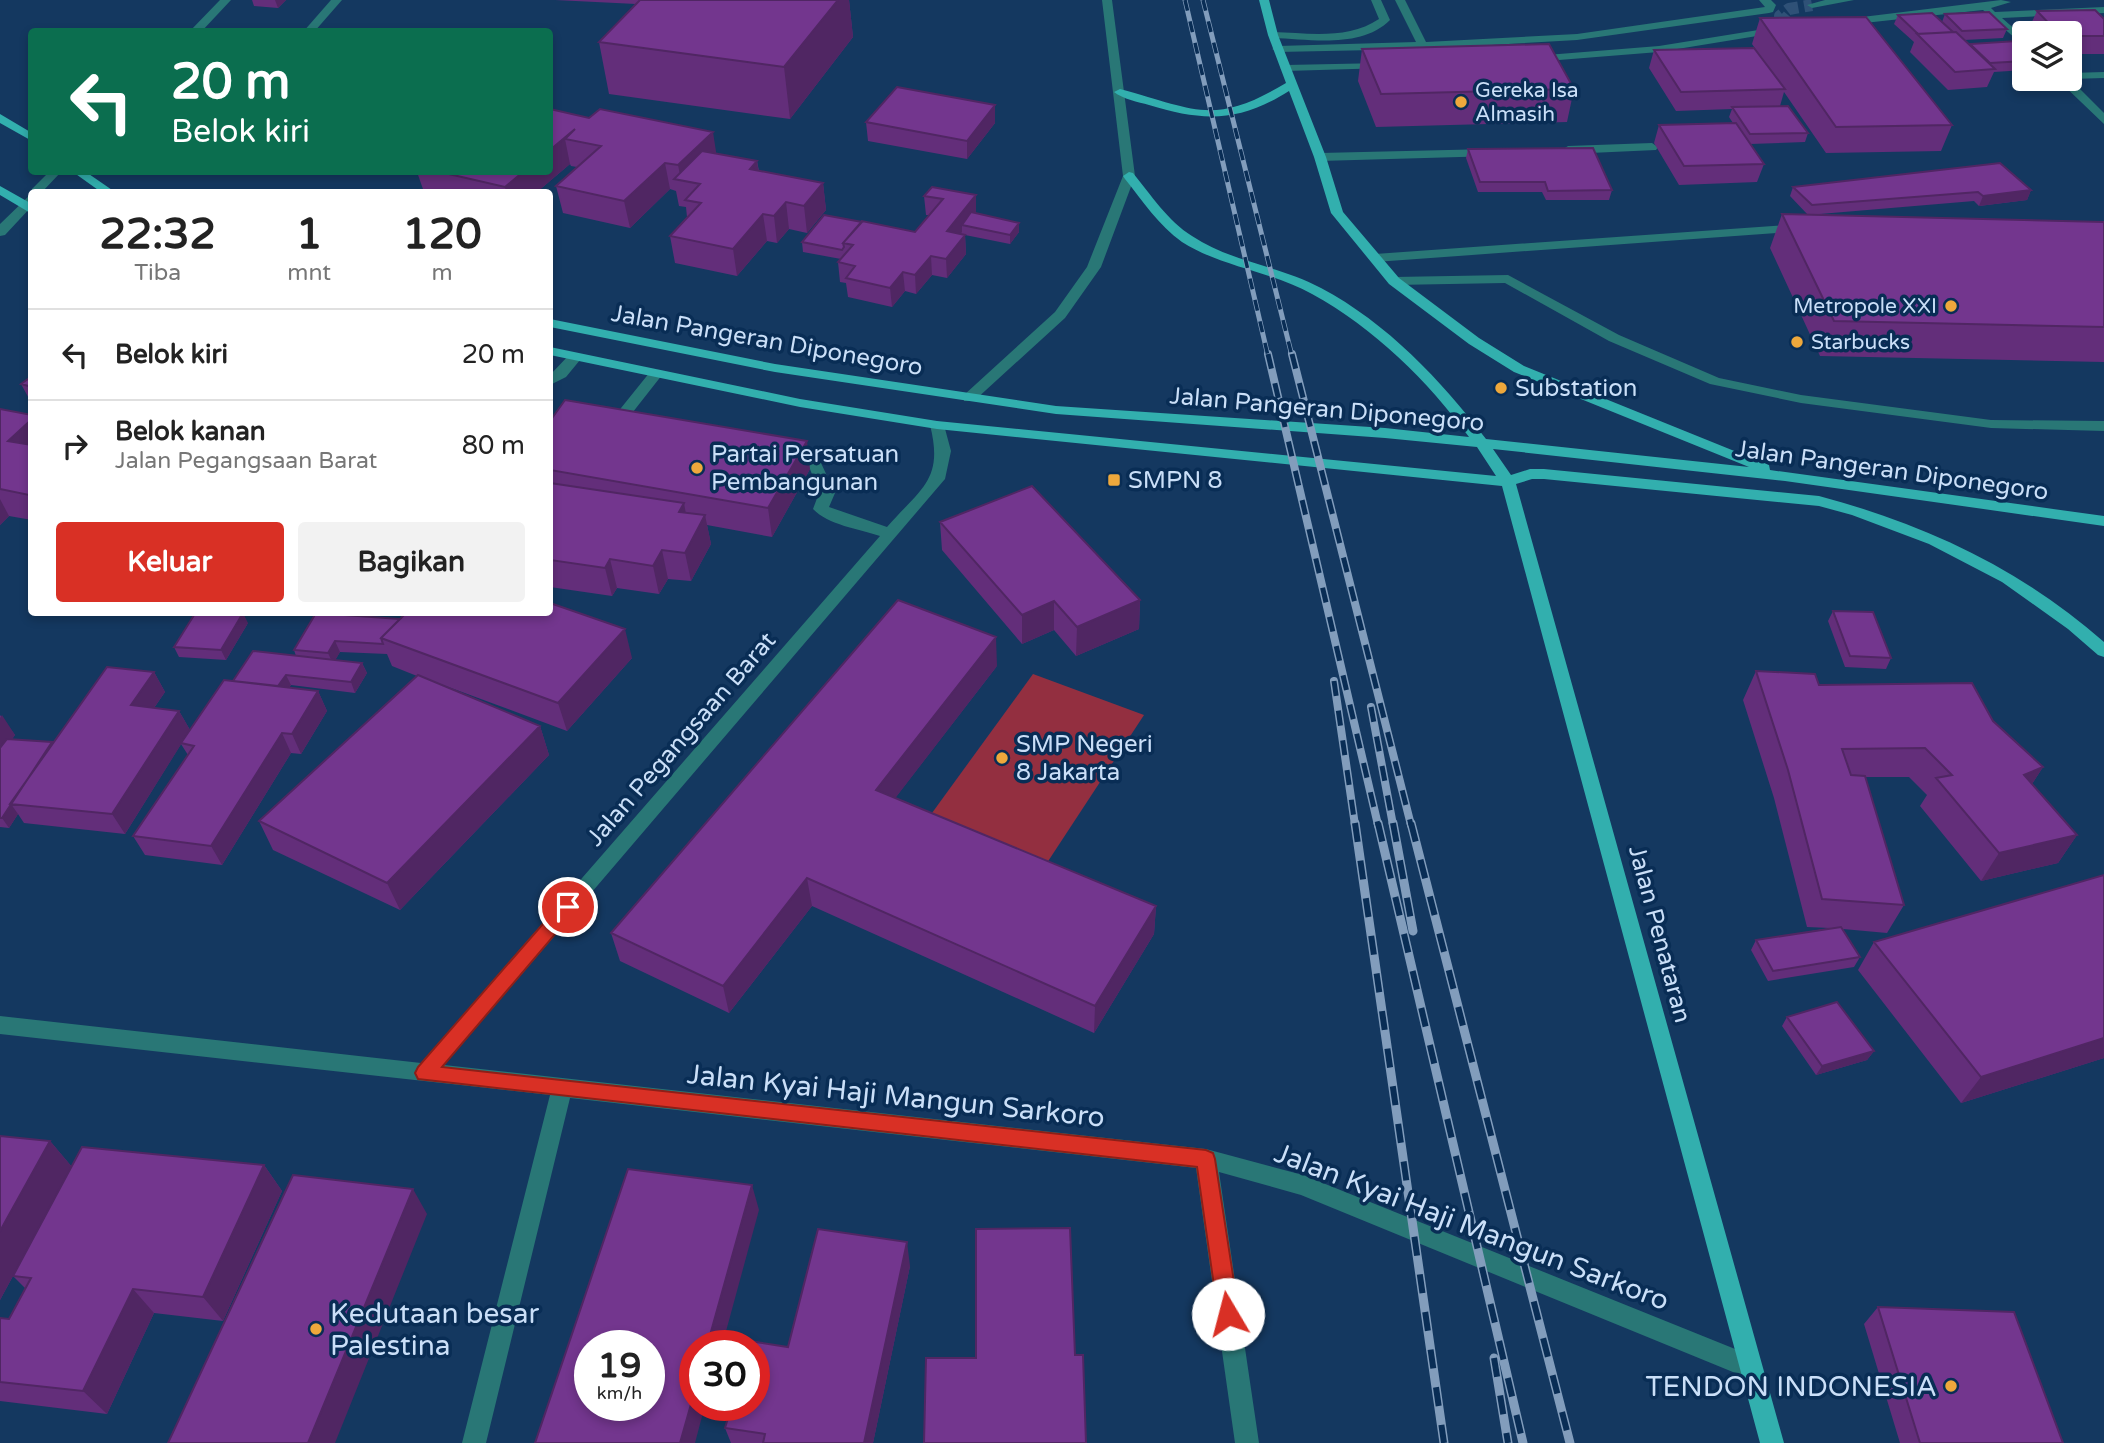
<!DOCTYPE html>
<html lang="id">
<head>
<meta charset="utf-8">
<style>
  :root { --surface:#fff; --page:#f2f2f2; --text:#222; --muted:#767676; --line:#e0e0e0; --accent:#d93025 }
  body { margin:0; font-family:"Varela Round",sans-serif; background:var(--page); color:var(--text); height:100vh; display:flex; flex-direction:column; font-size:26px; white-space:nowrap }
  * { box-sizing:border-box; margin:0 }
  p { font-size:23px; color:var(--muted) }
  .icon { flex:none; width:38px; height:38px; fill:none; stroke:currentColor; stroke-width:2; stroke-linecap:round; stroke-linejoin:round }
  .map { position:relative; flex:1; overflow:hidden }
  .side { position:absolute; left:28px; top:189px; width:525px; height:427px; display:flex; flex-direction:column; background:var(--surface); border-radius:7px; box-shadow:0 4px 10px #0003 }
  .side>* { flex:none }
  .banner { position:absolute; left:28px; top:28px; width:525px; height:147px; border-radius:7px; box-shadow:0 4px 10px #0003; background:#0b6e4f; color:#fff; overflow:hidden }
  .buttons { position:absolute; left:2012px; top:21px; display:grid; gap:14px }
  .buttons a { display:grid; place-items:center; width:70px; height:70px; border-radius:7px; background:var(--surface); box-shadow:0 4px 10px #0003; font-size:35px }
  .speed { position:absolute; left:574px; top:1330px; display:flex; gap:14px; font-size:35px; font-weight:700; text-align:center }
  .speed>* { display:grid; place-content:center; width:91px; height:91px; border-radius:50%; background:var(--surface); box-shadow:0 4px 10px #0003; line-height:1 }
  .speed small { font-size:18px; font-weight:400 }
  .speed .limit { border:10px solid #d22; background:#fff; color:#111 }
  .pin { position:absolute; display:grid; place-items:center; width:60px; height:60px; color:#fff; margin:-30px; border:4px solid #fff; border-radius:50%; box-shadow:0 2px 7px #0007 }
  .me { position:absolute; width:77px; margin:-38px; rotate:352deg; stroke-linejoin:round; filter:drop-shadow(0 0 5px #0008) }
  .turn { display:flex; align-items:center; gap:24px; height:147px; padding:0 28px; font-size:32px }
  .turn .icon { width:91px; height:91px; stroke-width:2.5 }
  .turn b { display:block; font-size:49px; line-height:60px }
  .eta { display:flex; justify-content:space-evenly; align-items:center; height:119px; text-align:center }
  .eta b { font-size:42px; font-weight:800; line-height:49px }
  .cta { display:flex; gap:14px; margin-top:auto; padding:14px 28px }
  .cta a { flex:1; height:80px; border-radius:7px; background:var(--accent); color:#fff; font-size:28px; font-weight:800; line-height:80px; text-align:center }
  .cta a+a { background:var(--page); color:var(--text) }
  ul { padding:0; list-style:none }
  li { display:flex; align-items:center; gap:21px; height:91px; padding:0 28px; border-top:2px solid var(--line) }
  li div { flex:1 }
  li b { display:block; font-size:26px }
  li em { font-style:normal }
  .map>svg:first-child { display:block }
</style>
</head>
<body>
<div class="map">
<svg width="2104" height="1443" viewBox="0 0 2104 1443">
  <rect width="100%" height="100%" fill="#143860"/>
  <path fill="#932f40" d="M1033,674l111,41 -103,157 -117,-48z"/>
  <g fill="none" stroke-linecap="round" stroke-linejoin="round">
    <path stroke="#2f5177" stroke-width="12" stroke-dasharray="12 6" stroke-linecap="butt" d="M1787,22l-7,-6 9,-7 23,-4"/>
    <path fill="#297776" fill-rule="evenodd" d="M220,0h11l-30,32h-12z
      M331,0h11l-28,32h-11z
      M1102,0h10l23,176 -34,91 -36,51 -91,83h-10v-6l91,-83 32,-45 36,-91z
      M1371,0h10l9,20c-29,29 -80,19 -117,18l-5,-3 5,-3c35,1 75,8 106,-13z
      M1395,0h10l21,42 151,-8 188,-27 -6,-7h12l5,5 -3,7 -4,1 -192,27 -154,9 -145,3 -6,-3 6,-3 138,-4z
      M1825,0h29l-42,8 -5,-3z
      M2001,0l10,2 -20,6 4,4 109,-5v6l-102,5 23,20v9l-42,-37 -137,15 -5,-3 5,-3z
      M1777,27l4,1v4l-122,20 -125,10 -6,-3 6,-3 125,-10z
      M1383,63l6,3 -2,2 -101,3 -6,-3 6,-3z
      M2104,72v6l-34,1 34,34v11l-47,-45h13v-6z
      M1652,143l6,4 -2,3 -88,4 -6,-4 6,-4z
      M1491,149l6,4 -2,3 -175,5 -6,-4 6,-4z
      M49,172h12l-19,20h-10v14l-27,29 -5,1v-12l31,-30 1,-5z
      M1800,224l6,4 -1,3 -430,31 -7,-4 7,-4z
      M1508,275l111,60 100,43 82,17 190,25 113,1v10l-113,-3 -190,-25 -91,-19 -101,-43 -104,-58 -111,2 -7,-4 7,-4z
      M575,353l7,4 -2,3 -14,17 -16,8v-10l20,-21z
      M655,371l7,4 -33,42 -1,6 5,5 -2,3c-7,2 -14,0 -18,-6l4,-12 33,-41z
      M937,421l7,4 7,26 -6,28 -501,586 762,84 97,26 447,180 8,4 4,8 -4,8 -8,4 -449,-184 -82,-23 40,271h-24l-39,-275 -626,-70 -84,345h-24l88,-348 -550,-61v-18l421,47 459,-527c-21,-7 -52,-11 -67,-27l6,-16 -9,-24 -28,-7 -2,-3 2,-3 5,-2 34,9 14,30 -6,14 58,20c34,-39 57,-47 43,-102z"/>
    <path fill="#32afae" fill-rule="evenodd" d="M1259,0h10l9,35 48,122 17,55 56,66 80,60 45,28 245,99 1,5 334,46v10l-319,-45 -292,-32 18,26 19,-6h14l275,27c106,28 202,73 285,146v15l-6,-2 -30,-26 -66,-47 -73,-38 -77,-29 -33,-9 -275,-27h-12l-16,5 268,959h-24l-258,-957 -565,-57 -137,-22 -250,-52v-8l250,52 137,22 559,55 -19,-29 -92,-9 -329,-24 -281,-42 -225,-45v-8l225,45 281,42 329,22 84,9c-41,-56 -95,-109 -157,-143 -41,-23 -91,-27 -130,-52 -23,-16 -40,-42 -57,-63l-2,-3 6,-4 4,1c18,22 35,48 59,63 39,26 88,30 129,52 66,35 120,92 165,151l263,28 -235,-95 -45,-28 -80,-60 -58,-71 -17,-56 -25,-66c-49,31 -85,31 -140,14 -11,-3 -26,-6 -35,-13l6,-3c75,20 93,38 166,-6l-18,-48z
      M0,114l32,19v8l-32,-18z
      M73,172h13l29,20h-14z
      M0,186l32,18v10l-32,-19z"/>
    <g stroke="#829dbc" stroke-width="5">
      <path id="rail-far2" d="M1185,0l83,356
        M1203,0l89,356"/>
    </g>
    <g stroke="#829dbc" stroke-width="8">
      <path id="rail-far1" d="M1268,354l110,471
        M1292,354l119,471
        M1334,681l21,144
        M1371,707l22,118"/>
    </g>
    <g stroke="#829dbc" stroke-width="9">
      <path id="rail" d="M1355,823l89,620
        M1378,823l145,620
        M1393,823l20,108
        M1411,823l159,620
        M1494,1358l14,85"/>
    </g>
    <use href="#rail-far2" stroke="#092d55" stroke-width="3.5" stroke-dasharray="11" stroke-linecap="butt"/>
    <use href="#rail-far1" stroke="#092d55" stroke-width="5" stroke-dasharray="15" stroke-linecap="butt"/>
    <use href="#rail" stroke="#092d55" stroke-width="6" stroke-dasharray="19" stroke-linecap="butt"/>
  </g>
  <path fill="#632e7a" d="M252,0h34l-8,8 -24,-2z
    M555,0h294l4,37 -63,82 -181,-25 -10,-52 37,-38z
    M2037,11l67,7v36h-34v-21h-36l-5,-5z
    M1945,14l62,15 -4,9 -39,2 5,5 1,-1 55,5v21l-31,2 -7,15 -39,3 -38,-38 4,-10 -20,-18 4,-9 44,7z
    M1760,18l192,107 -11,26 -115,2 -42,-61 -4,14 28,27 -3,9 -55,2 14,20 -7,18 -78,3 -25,-42 5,-18 74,-2 -4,-6 3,-8 -56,2 -27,-43 5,-18 105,4 -7,-10z
    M1362,49l212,40 -7,33 -191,5 -18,-46z
    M550,109l166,45 41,7 2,10 64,12 3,27 -19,23 -18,-4 -12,14 -10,-2 -30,35 -62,-13 -5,-27 17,-19 -1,-10 -7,-1 -3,-15 -6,-2 -40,39 -67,-15 -7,-27 21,-19 -6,-1 -1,-2 -33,28h-113l-7,-20h133z
    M866,122l129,1 -28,36 -99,-18z
    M1468,149l144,41 -3,10h-63l-4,-8h-64l-12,-34z
    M323,172h22l-5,3z
    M932,187l44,27 43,18 -9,12 -45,-9 1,19 -19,24 -15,-3 -16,19 -11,-3 -13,16 -44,-10 -2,-14 -6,-1 -2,-20 3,-3 -38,-7 -1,-10 113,-10 15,-17h-4l-2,-19z
    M1793,187l238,3 -4,10 -48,6 -5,-5 -166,14 -18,-19z
    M1782,214l322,8v140l-284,-6 -50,-108z
    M32,376v28l-11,-20z
    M0,409l32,6v105l-23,-4 -9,9z
    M550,421l260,48 -38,68 -65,-12 4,19 -20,37 -23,-2 -9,15 -42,-6 -5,8 -62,-9z
    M940,522l200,78 -1,29 -63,27 -22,-26 -32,14 -80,-94z
    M1833,611l58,47 -5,11 -41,-2 -17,-46z
    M316,613l316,45 -65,73 -124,-46 97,41 9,29 -149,155 -127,-60 -14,-29 158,-145 -25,-10 -5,-12 -47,-2 -5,8 27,3 5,10 -12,20 -64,-8 -2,3 29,3 9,20 -26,43 -10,-1 -69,112 -77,-10 -12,-19 55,-81 -7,-11 -56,90 -101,-11 -6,-9 -9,14 -9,-1v-112l15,20 -3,4 40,3 1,2 101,-72 11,20 -11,16 25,3 11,19 43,-49 63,-25 -2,-6z
    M248,623l-22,37 -47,-3 -5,-10z
    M997,666l-102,132 261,108 -2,28 -60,99 -282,-127 -83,107 -109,-52 -9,-28z
    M1756,671l237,50 50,46 -11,17 45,51 -19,28 -77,18 -61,-75 7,-11 -18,-18h-44l39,128 -17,28 -44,-4 17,28 -6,10 -86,14 -17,-31 5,-10 74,-12 -23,-1 -33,-129 -31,-98z
    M1874,942l230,116 -143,45 -103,-133z
    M1787,1017l87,34 -7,9 -51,15 -34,-49z
    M0,1136l50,5 22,26 192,-2 18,26 -59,130 -69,-8 -47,101 -107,-13v-83l9,1 17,-30 -13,-13 -13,24z
    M910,1266l-37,177h-142l-6,-15 63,-81z
    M1878,1307l185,136h-163l-36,-119z"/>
  <path fill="#502663" d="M275,0h11l-8,8z
    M838,0h11l4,37 -63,82 -6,-52z
    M995,105v18l-28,36v-18z
    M575,129l-10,10 5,25 -33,28h-31l-1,-5 18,-15h27v-22z
    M713,132l4,26 -36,22 -3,-15z
    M757,161l4,27 -11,-19z
    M665,163l5,26 -40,39 -6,-27z
    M823,183l3,27 -19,23 -3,-27z
    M2031,190l-4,10 -48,6 4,-10z
    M976,195v19l-14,11v7l-14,18 -1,-19z
    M786,202l3,27 -12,14 -3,-27z
    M763,214l4,27 -30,35 -4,-27z
    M1019,223v9l-9,12v-9z
    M965,235l1,19 -19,24 -1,-19z
    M931,256l1,19 -16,19 -1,-19z
    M903,272l2,19 -13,16 -2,-19z
    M32,419v43l-24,-21z
    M807,441l3,28 -38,68 -4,-29z
    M0,499l9,17 -9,9z
    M684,503l5,28 -10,-19z
    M705,515l6,29 -20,37 -6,-28z
    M662,550l6,29 -9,15 -6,-28z
    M610,559l7,29 -5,8 -7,-28z
    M1140,600l-1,29 -63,27 1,-29z
    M1054,601v29l-32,14v-29z
    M243,613l5,10 -22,37 -5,-10z
    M625,629l7,29 -65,73 -9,-28z
    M996,637l1,29 -117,152 -4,-28z
    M335,641l5,11 -7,12 -5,-11z
    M362,663l5,10 -12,20 -4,-11z
    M154,672l11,20 -23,33 -11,-20z
    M286,675l5,10 -11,16 -5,-11z
    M318,691l9,20 -26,43 -9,-20z
    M179,711l11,19 -65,104 -13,-20z
    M2,715l13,20 -15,22v-39z
    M540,726l9,29 -149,155 -13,-27z
    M282,733l9,20 -69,112 -11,-19z
    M2043,767l-18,28 -1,-20z
    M11,804l7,10 -9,14 -7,-10z
    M2077,835l-19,28 -77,18 18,-28z
    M807,878l5,28 -83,107 -6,-27z
    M1156,906l-2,28 -60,99 1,-27z
    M2104,1038v20l-143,45 20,-26z
    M1874,1051l-7,9 -51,15 6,-9z
    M50,1141l22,26 -72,133v-69z
    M264,1165l18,26 -59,130 -20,-24z
    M752,1185l7,25 -37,136h-15z
    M413,1189l14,25 -92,229h-27z
    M907,1242l3,24 -37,177h-9z
    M133,1289l21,24 -47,101 -24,-23z
    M695,1390v15h10l-10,38h-15z"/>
  <path fill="#73368e" stroke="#502663" stroke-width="2" fill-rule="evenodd" d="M640,0h198l-54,67 -185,-25z
    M2095,10l9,9v17h-34v-3h-12l-21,-22z
    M1989,12l18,17 -45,2 -17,-17z
    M1932,13l21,19 -35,2 -20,-19z
    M1866,17l86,108 -116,2 -76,-109z
    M1956,32l39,37 -40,3 -38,-38z
    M2017,41l8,8v12l-35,2 -20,-19z
    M1549,44l25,45 -193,5 -19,-45z
    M1754,48l31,41 -104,3 -27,-42z
    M897,87l98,18 -28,36 -101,-19z
    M1788,106l20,27 -58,1 -18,-27z
    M550,109l39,9 11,-9 113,23 -35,33 -13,-2 -41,38 -68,-15 45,-40 -36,-7 10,-10 -25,21z
    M1736,123l28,41 -80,2 -25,-41z
    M1593,148l19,42 -64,1 -3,-9h-65l-12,-33z
    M702,151l55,10 -7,8 73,14 -19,23 -18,-4 -12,14 -11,-2 -30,35 -63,-13 31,-33 -16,-3 15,-16 -26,-5z
    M2000,163l31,27 -48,6 -5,-4 -166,13 -19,-18z
    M440,172h83l-18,15z
    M932,187l44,8 -29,36 18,4 -19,24 -15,-3 -16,19 -12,-3 -13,16 -44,-10 9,-12 -17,-4 15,-17 -10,-2 19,-22 53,11 28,-33 -19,-3z
    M971,212l48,11 -9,12 -48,-10z
    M1782,214l322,8v105l-270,-6z
    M824,215l38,7 -19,21 1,4 -2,3 -40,-8z
    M32,376v11l-11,-3z
    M565,400l242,41 -39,67 -218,-38v-49z
    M0,409l32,6v4l-24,22 24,4v47l-3,3 -29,-6z
    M550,483l134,20 -5,9 26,3 -20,38 -23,-3 -9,16 -43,-7 -5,9 -55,-8z
    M1032,486l108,114 -63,27 -23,-26 -32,14 -82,-93z
    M898,600l98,37 -120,153 280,116 -61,100 -288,-128 -84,108 -112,-53z
    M550,603l75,26 -67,74 -177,-65 26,-26h143z
    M1833,611l40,1 18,46 -41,-2z
    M196,612h38l9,1 -22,37 -47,-3z
    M316,613l84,6 -19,19 2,6 -48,-3 -7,12 -34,-3z
    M253,651l109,12 -11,19 -65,-7 -8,11 -45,-5z
    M107,667l47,5 -23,33 48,6 -67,103 -102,-10z
    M1756,671l59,3 4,11 153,-2 21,38 50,46 -19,8 53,60 -78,18 -63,-75 16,-3 -27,-27 -83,1 9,26 14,1 39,129 -82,-6 -34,-129z
    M418,675l122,51 -153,157 -128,-62z
    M224,680l94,11 -26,43 -10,-1 -71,113 -78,-10 61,-90 -13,-3z
    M7,739l45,3 -50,76h-2v-70z
    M2104,875v163l-123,39 -107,-135z
    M1841,927l19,30 -87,14 -17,-31z
    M1837,1002l37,49 -52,15 -35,-49z
    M0,1136l50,5 -50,90z
    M82,1147l182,18 -61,132 -70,-8 -50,102 -83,-9v-64l9,1 22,-41 -18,-2z
    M628,1169l124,16 -45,161h-12v44l-15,53h-145zM590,1346h59v59h-59z
    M293,1175l120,14 -105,254h-140z
    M1070,1228l5,127h8l3,88h-162l2,-85h50v-129z
    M818,1229l89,13 -43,201h-101l2,-9 -40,-6 7,-23h22v-59h-6l1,-5 39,6z
    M1878,1307l136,5 49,131h-143z"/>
  <path fill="#d93025" stroke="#8d1f18" stroke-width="2" d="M568,900l9,7 -3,5 -132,155 764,83 7,3 2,6 24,155 -3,7 -8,3 -7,-3 -3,-7 -21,-147 -779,-88 -3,-6 3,-6 144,-165z"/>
  <g fill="#eea83c" stroke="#092d55" stroke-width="2.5">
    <circle cx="1461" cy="102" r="7"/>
    <circle cx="1951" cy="306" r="7"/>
    <circle cx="1797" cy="342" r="7"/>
    <circle cx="1501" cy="388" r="7"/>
    <circle cx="697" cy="468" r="7"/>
    <rect x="1107" y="473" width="14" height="14" rx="3.5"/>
    <circle cx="1002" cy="758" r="7"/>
    <circle cx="316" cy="1329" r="7"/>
    <circle cx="1951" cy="1386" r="7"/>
  </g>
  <g text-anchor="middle" stroke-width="7" stroke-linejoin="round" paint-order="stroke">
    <g font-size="21" fill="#cadff8" stroke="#092d55" text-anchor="start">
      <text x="1475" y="97">Gereka Isa<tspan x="1475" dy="24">Almasih</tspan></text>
      <text x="1937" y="313" text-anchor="end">Metropole XXI</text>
      <text x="1811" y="349">Starbucks</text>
    </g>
    <g font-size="24" fill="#cadff8" stroke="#092d55">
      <text transform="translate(767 340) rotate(10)" y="8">Jalan Pangeran Diponegoro</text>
      <text transform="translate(1327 409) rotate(5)" y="8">Jalan Pangeran Diponegoro</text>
      <text transform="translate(1892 470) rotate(8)" y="8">Jalan Pangeran Diponegoro</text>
      <text transform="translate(681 739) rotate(-49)" y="8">Jalan Pegangsaan Barat</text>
      <text transform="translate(1660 934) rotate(75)" y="8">Jalan Penataran</text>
    </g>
    <g font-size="24" fill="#cadff8" stroke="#092d55" text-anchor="start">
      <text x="1515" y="396">Substation</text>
      <text x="711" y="462">Partai Persatuan<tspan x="711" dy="28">Pembangunan</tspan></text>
      <text x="1128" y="488">SMPN 8</text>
      <text x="1016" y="752">SMP Negeri<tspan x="1016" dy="28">8 Jakarta</tspan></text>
    </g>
    <g font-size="28" fill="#cadff8" stroke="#092d55">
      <text transform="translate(896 1095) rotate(6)" y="10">Jalan Kyai Haji Mangun Sarkoro</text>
      <text transform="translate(1472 1226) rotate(21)" y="10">Jalan Kyai Haji Mangun Sarkoro</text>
    </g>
    <g font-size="28" fill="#cadff8" stroke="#092d55" text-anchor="start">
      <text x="330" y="1323">Kedutaan besar<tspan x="330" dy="32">Palestina</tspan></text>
      <text x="1937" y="1396" text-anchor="end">TENDON INDONESIA</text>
    </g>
  </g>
</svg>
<div class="buttons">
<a><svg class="icon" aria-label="layers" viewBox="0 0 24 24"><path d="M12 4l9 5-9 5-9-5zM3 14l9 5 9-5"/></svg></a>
</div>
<div class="speed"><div>19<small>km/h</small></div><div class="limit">30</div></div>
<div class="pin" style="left:568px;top:907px;background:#d93025"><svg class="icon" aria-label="arrive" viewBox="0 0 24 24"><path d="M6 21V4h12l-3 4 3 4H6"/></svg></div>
<svg class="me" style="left:1228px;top:1314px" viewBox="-20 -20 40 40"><circle r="19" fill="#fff"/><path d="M0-13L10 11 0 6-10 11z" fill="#d93025"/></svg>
<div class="banner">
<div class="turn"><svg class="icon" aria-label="left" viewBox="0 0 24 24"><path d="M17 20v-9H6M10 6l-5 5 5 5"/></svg><div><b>20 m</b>Belok kiri</div></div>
</div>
<section class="side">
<div class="eta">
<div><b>22:32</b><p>Tiba</p></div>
<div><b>1</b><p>mnt</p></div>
<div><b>120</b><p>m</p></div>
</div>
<ul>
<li><svg class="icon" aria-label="left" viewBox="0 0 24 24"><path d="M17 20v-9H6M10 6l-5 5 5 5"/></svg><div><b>Belok kiri</b></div><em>20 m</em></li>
<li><svg class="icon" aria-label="right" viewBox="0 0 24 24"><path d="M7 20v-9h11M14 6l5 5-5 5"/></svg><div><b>Belok kanan</b><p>Jalan Pegangsaan Barat</p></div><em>80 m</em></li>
</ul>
<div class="cta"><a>Keluar</a><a>Bagikan</a></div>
</section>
</div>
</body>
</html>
